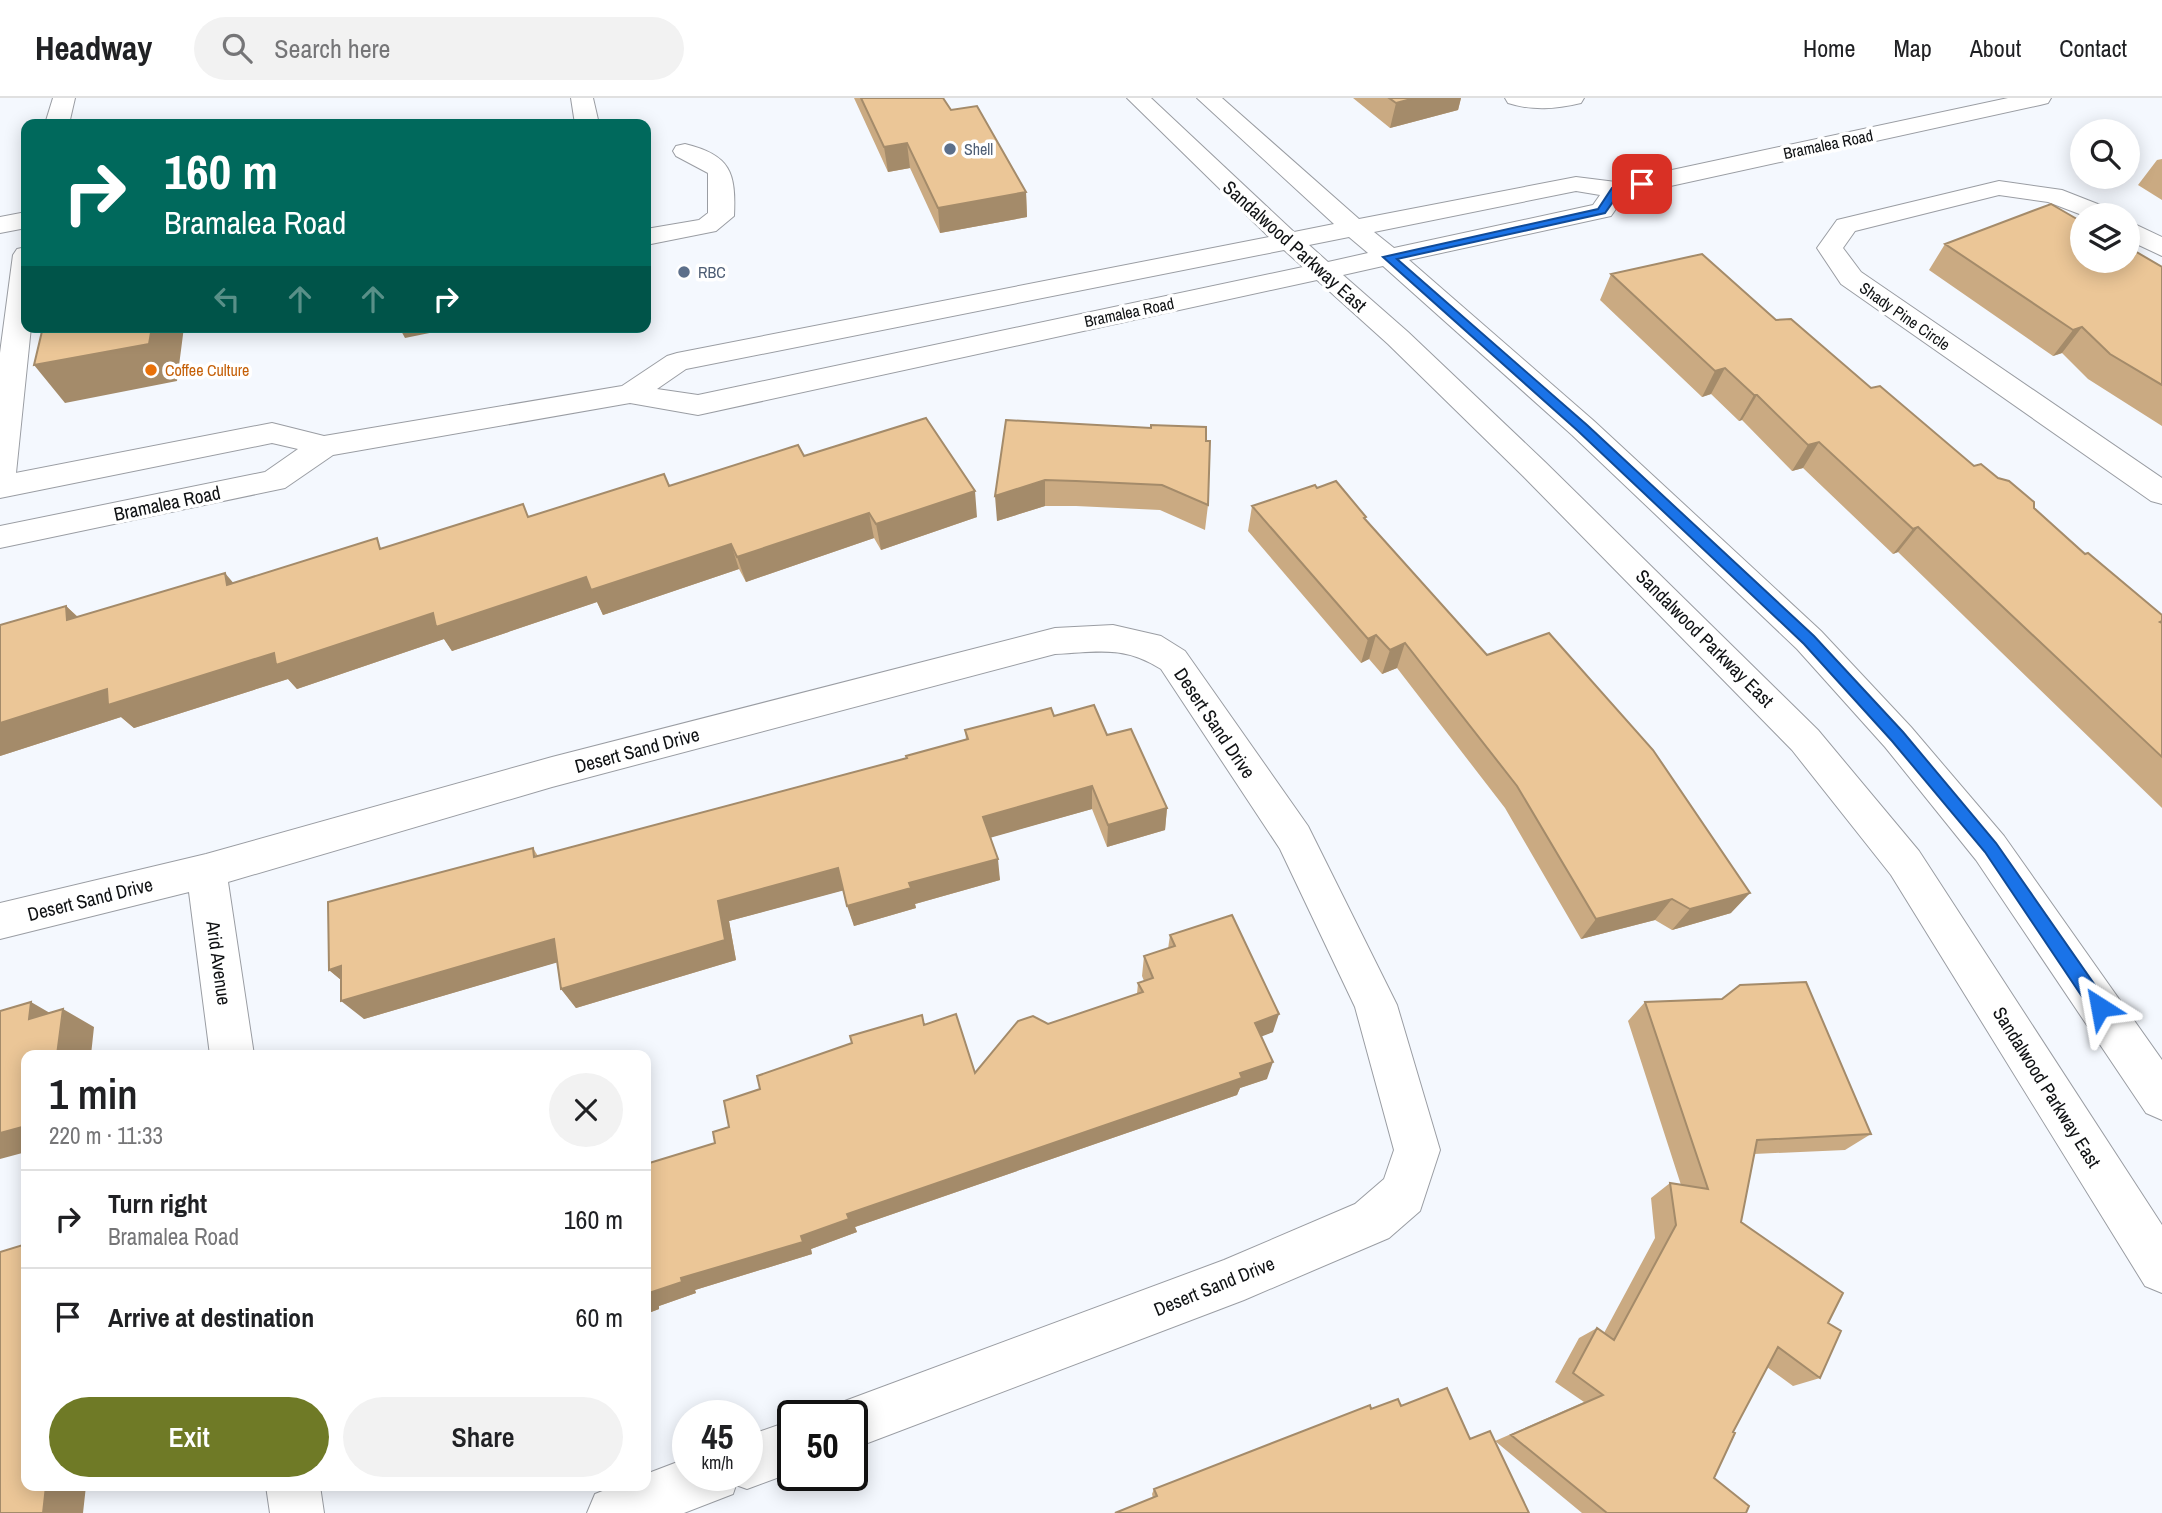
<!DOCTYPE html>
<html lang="en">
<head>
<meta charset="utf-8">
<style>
  :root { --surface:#fff; --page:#f2f2f2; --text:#202124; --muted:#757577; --line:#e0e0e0; --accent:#6f7a26 }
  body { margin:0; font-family:"Archivo Narrow",sans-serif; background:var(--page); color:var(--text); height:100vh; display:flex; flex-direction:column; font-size:26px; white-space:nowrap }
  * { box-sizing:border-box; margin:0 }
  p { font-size:23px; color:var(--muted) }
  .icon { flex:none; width:38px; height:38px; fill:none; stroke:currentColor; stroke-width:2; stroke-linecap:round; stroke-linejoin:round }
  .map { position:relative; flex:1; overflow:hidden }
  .drawer { position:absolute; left:21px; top:952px; width:630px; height:441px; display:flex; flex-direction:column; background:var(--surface); border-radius:14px; box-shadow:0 4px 18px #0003 }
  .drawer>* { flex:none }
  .hud { position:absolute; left:21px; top:21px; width:630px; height:214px; border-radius:14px; box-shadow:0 4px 18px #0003; background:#00695c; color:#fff; overflow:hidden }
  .tools { position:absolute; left:2070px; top:21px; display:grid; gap:14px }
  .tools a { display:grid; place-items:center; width:70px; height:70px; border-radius:50%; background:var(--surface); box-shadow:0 4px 18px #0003; font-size:35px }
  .speed { position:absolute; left:672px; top:1302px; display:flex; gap:14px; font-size:35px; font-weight:700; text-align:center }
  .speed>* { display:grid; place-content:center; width:91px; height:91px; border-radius:50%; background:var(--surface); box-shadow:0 4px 18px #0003; line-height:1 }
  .speed small { font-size:18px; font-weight:400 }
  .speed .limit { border:4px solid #111; border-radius:10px; background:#fff; color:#111 }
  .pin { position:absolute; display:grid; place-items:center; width:60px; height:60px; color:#fff; margin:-30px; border-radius:14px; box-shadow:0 4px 10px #0006 }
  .me { position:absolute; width:77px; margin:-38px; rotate:326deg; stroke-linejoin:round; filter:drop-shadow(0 0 5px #0008) }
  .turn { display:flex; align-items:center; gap:24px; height:147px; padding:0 28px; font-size:32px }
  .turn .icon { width:91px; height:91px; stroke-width:2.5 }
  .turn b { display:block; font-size:49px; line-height:60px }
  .lanes { display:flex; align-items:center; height:66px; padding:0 28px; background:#0003; justify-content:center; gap:35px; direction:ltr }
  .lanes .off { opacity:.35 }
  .round { display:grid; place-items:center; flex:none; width:74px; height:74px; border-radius:37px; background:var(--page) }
  .head { display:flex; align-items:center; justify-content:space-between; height:119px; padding:0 28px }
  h1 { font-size:42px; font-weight:600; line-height:52px }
  .button { display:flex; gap:14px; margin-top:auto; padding:14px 28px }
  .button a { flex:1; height:80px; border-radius:42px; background:var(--accent); color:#fff; font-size:28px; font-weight:600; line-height:80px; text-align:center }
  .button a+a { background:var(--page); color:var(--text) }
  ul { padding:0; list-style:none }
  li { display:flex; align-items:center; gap:21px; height:98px; padding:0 28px; border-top:2px solid var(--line) }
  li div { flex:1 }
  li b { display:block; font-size:26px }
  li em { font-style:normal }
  header { display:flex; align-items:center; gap:42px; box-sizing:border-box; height:98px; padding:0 35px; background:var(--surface); border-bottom:2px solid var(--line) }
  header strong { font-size:33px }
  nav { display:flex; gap:38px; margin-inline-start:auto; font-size:24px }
  .search { width:490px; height:63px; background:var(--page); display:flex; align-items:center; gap:18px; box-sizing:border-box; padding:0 24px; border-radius:38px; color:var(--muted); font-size:26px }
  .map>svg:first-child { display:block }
</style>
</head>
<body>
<header>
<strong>Headway</strong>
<div class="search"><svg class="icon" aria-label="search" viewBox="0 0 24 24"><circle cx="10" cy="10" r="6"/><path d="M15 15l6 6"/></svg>Search here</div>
<nav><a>Home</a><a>Map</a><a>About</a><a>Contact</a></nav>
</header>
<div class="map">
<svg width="2162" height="1415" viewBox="0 0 2162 1415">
  <rect width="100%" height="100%" fill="#f4f8fe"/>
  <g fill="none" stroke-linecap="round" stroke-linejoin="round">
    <g stroke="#9a9da3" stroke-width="2">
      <path id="minor" d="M53,0h22l-6,26h-24z
        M571,0h22l6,26h-24z
        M1505,0h79l-3,5c-25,6 -48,8 -73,0z
        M685,46c46,11 51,29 49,72l-18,15 -70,14v-16l53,-9 9,-7v-40l-32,-17 -3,-5 3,-5z
        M1999,83l63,9 51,20 4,5h-35l-34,-13 -49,-7 -144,36 -12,17 18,24 301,206v26l-11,-3 -310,-217 -24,-36 20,-28z
        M26,114v16l-26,5v-16z
        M2128,123l34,16v19l-34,-16z
        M26,149v80h5l-15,146 -5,7 -11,3v-130l13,-98 4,-6z
        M1113,527l48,11 24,15 123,175 89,179 43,145 -20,61 -31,27 -145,62 -392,149v-33h-23l5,-11 390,-145 131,-56 29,-25 10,-29 -39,-143 -75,-158 -119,-180c-38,-24 -63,-17 -106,-15l-503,133 -324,95 26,173h-44l-21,-163 -189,47v-36l206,-49 346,-97 503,-129z
        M793,1322v52l-46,17 -11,-4 -3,9 -49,19h-97l8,-19 20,-8h31v-12l42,-16v17h59v-39z
        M266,1388h54l4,27h-54z"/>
    </g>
    <g stroke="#9a9da3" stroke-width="2">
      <path id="major" d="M1127,0h24l143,134 40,-8 -137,-126h25l137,121 217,-42 40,5 392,-84h43l-3,5 -8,2 -415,91 -14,20 -202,44 185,161 227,210 90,96 93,109 158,224v60l-16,-7 -170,-253 -91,-113 -88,-98 -225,-214 -189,-169 -40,9 65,57 137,130 273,268 101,121 243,374v68l-17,-7 -254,-411 -99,-125 -269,-274 -135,-132 -71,-64 -619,135 -68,-12 -297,52 -48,33 -285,60v-22l265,-54 33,-23 -26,-6 -272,55v-22l272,-53 52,13 298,-50 45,-30 10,-3 592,-116zM1576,93l24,4 -7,10 -199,43 -20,-16zM1349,139l19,16 -40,9 -19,-17zM1284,152l19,17 -605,128 -41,-6 29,-20z"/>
    </g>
    <use href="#minor" fill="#fff" fill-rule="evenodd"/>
    <use href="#major" fill="#fff" fill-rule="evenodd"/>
  </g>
  <path fill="#caaa82" d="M854,0h89l8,12 75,82 1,25 -87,16 -30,-65 -22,4z
    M1353,0h108l-3,12 -68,18z
    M2162,61v41l-24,-15 19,-25z
    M1945,146l217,23v159l-74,-47 -26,-26 -9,3 -124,-86z
    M1611,176l165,46 95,68 103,78 60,42 51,46 77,61v193l-264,-256 -5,2 -90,-86 -11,3 -50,-51 -3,1 -28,-27 -9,3 -102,-97z
    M1006,322l200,21 2,64 -3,25 -45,-20 -84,-4h-31l-48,15z
    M804,358l173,61 -96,33 -7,-12 -128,44 -7,-13 -136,46 -6,-13 -145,49 -8,-12 -147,50 -9,-10 -154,49 -13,-11 -121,39v-131l66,-19 12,11 156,-34 149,-35z
    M1317,390l49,29v3l121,135 244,258 -59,17 -17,-10 -74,19 -76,-131 -108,-140 -15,6 -13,-15 -8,4 -113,-132 4,-25z
    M1054,618l53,19 60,73 -2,22 -58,17 -15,-38 -101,28 9,43 -85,24 1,4 -62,18 -11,-36 -114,31 7,39 -160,48 -15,-19 -4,-27 -193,57 -23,-39 -12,-10 204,-122 5,8 368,-98 60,-19 -1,-9z
    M1170,837l103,97 -12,4 6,43 -27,9 -3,7 -382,132 2,5 -46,17 1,5 -117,36 1,3 -37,13v3l-13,5v-150l69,-21 45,-54 164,-65 51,49 73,-49 89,-30 1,-11 6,-2 -2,-5 2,-20 24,-7z
    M1645,904l226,132 -26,16 -91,4 -13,68 87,101 -8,55 -27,8 -26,-19 -34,65 -19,46 32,35h-164l-87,-72 89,-39 -29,-20 24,-44 18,-10 7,5 51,-95 -4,-40 19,-15 11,2 -53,-164z
    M1401,1308l69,33 -317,59 -1,-4 2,-5 217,-80z"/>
  <path fill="#a48b6a" d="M1415,0h46l-3,12 -68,18 6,-25z
    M907,45l3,25 -22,4 -4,-25z
    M1026,94l1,25 -87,16 -2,-25z
    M152,229h32l-7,54 -112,22 -31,-38z
    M399,229h60l-54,11z
    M2082,229l-20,26 -9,3 20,-26z
    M1725,270l-14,26 -9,3 13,-26z
    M1754,297h3l-15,25 -3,1z
    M1819,344l-16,26 -11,3 16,-26z
    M1045,382v26l-48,15 -2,-25z
    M975,393l2,26 -96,33 -5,-26z
    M869,415l5,25 -128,44 -9,-25z
    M1918,429l-20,25 -5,2 20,-25z
    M731,446l8,25 -136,46 -6,-13 -145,49 -8,-12 -147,50 -9,-10 -154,49 -13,-11 -121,39v-33l107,-34 167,-36 159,-40z
    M225,475l21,25 -19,-13z
    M66,508l25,24 -24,-10z
    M1376,537l-7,24 -8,4 7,-24z
    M1405,545l-8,25 -15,6 8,-24z
    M1092,688v23l-106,30 -3,-22z
    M1167,710l-2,22 -58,17 1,-22z
    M998,761l2,21 -85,24 1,4 -62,18 -7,-20 62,-23z
    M838,770l7,22 -116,31 7,39 -160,48 -15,-19 157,-88z
    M1750,795l-19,20 -59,17 18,-21z
    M1672,801l-17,21 -74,19 15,-20z
    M554,841l15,20 -205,60 -23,-18z
    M341,868l11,23 -23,-19z
    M31,904l31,18 1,-11 31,18 -3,28h-34l-28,-36z
    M1279,916l-6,18 -23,9 5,-18z
    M1273,964l-6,17 -27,9 -3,7 -382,132 2,5 -46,17 1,5 -117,36 1,3 -37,13v3l-13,5v-20l35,-16 120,-42 46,-22z
    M26,1028v26l-26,7v-26z
    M46,1388h40l-3,27h-40z"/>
  <path fill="#ebc697" stroke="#a48b6a" stroke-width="2" d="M861,0h82l8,12 26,-4 49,86 -88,16 -31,-65 -23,4z
    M1389,0h26l-19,5z
    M2051,106l31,18v39h46v-14l34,20v118l-52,-31 -28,-27 -9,3 -128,-86z
    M1702,156l74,66 15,-1 80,69 9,-2 94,80 7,-2 17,14 11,3 25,21v6l51,46 3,-1 74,62v6l-2,1 2,1v134l-244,-230 -5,2 -94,-87 -11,3 -51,-50h-3l-29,-27 -10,3 -104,-97z
    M43,229h109l-3,17 -115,21z
    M926,320l49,73 -99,33 -7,-11 -132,44 -6,-13 -140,46 -5,-13 -150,50 -3,-14 -157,52 -2,-12 -166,52 -1,-16 -107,34v-98l66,-19 1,14 158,-47 2,12 150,-47 3,11 143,-45 5,13 136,-43 5,12 129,-41 6,11z
    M1006,322l145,8v-3l55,2v14h4l-2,64 -46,-20 -86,-4 -31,-1 -50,16z
    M1336,383l30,36 -2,1 123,137 62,-22 104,117 97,143 -60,16 -18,-10 -76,20 -79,-133 -112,-143 -15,7 -14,-15 -8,4 -116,-133 63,-21 2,3z
    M1094,607l13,30 24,-6 36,79 -59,17 -16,-39 -109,31 15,42 -89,24 2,5 -64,18 -9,-38 -120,33 7,39 -164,49 -7,-50 -213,62v-35l-12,4 -1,-68 205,-54 1,9 373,-99 -1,-2 62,-17 -3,-9 86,-22 3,8z
    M1232,817l47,99 -24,9 18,39 -33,11 2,5 -395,136 2,5 -48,17 2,6 -122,36 1,4 -36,12v-130l69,-21 -2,-11 16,-5 -5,-26 36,-12 -3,-13 95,-33 -2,-7 72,-21 2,10 32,-11 19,59 43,-52 15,-5 15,8 95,-32 -5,-9 15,-5 -9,-22 31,-10 -5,-11z
    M1806,884l65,152 -114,6 -16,82 102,71 -15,30 13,8 -21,47 -42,-31 -45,85 2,1 -21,45 35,28 -3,7h-139l-96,-78 92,-40 -30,-22 24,-45 17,12 62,-115 -6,-42 38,6 -63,-187 77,-3 18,-14z
    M31,904l-2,17 34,-10 -6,46h-31v71l-26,7v-122z
    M26,1146v242h20l-3,27h-43v-261z
    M1447,1290l23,51 20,-8 39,82h-414l42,-17 -3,-7 216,-84 1,4 27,-10 3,7z"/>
  <path fill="#1a73e8" stroke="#114b97" stroke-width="2" d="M1642,83l5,3 -2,2 -25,6 -15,21 -208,46 190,166 227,211 89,96 93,111 110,158 3,6 -3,6 -6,2 -7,-2 -108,-161 -93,-111 -88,-97 -226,-213 -195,-174 215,-48 14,-21z"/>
  <g fill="#5c6f8a" stroke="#fff" stroke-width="2.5">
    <circle cx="950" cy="51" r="7"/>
    <circle cx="684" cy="174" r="7"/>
  </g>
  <circle fill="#e8710a" stroke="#fff" stroke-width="2.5" cx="151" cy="272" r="7"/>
  <g text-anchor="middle" stroke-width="7" stroke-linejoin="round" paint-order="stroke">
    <g font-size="16" fill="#101214" stroke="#fff">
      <text transform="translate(1828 46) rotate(-12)" y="6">Bramalea Road</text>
      <text transform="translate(1129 214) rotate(-12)" y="6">Bramalea Road</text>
      <text transform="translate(1905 218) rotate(35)" y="6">Shady Pine Circle</text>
    </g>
    <g font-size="16" fill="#4e5e75" stroke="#fff" text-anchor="start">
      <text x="964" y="57">Shell</text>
      <text x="698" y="180">RBC</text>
    </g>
    <g font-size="16" fill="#c56008" stroke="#fff" text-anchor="start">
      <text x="165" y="278">Coffee Culture</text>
    </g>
    <g font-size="19" fill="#101214" stroke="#fff">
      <text transform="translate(1295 148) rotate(42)" y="7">Sandalwood Parkway East</text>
      <text transform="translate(167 405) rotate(-12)" y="7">Bramalea Road</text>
      <text transform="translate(1705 540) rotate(45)" y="7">Sandalwood Parkway East</text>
      <text transform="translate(1215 625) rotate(56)" y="7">Desert Sand Drive</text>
      <text transform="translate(637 652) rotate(-15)" y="7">Desert Sand Drive</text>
      <text transform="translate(90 801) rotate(-14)" y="7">Desert Sand Drive</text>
      <text transform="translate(219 865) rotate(82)" y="7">Arid Avenue</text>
      <text transform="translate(2047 989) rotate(58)" y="7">Sandalwood Parkway East</text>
      <text transform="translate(1214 1188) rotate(-22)" y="7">Desert Sand Drive</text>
    </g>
  </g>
</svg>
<div class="tools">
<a><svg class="icon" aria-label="search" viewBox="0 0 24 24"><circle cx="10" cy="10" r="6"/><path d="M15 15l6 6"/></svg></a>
<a><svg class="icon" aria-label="layers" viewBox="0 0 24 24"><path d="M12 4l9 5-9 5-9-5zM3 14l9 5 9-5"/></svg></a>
</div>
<div class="speed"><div>45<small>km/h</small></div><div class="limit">50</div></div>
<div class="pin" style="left:1642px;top:86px;background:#d93025"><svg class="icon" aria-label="arrive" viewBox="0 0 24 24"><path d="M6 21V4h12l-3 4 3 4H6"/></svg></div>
<svg class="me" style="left:2100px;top:909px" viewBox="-20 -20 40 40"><path d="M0-17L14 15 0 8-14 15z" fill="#1a73e8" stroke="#fff" stroke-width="4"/></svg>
<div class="hud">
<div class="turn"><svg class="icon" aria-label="right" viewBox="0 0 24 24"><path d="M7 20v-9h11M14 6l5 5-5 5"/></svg><div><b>160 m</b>Bramalea Road</div></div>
<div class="lanes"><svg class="icon off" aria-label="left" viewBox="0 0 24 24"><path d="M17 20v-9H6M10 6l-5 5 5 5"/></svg><svg class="icon off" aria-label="ahead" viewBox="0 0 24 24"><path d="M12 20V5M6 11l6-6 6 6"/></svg><svg class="icon off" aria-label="ahead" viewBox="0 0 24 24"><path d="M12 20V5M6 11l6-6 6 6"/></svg><svg class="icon" aria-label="right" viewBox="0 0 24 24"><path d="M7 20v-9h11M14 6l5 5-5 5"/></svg></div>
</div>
<section class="drawer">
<div class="head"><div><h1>1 min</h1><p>220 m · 11:33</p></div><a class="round"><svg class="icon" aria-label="close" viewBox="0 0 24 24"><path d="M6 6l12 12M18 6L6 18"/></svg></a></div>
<ul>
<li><svg class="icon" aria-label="right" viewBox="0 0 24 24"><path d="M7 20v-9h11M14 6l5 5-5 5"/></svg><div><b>Turn right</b><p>Bramalea Road</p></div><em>160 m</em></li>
<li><svg class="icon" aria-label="arrive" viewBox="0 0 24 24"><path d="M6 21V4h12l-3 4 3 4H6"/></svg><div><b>Arrive at destination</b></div><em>60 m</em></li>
</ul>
<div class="button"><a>Exit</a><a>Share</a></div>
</section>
</div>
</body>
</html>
